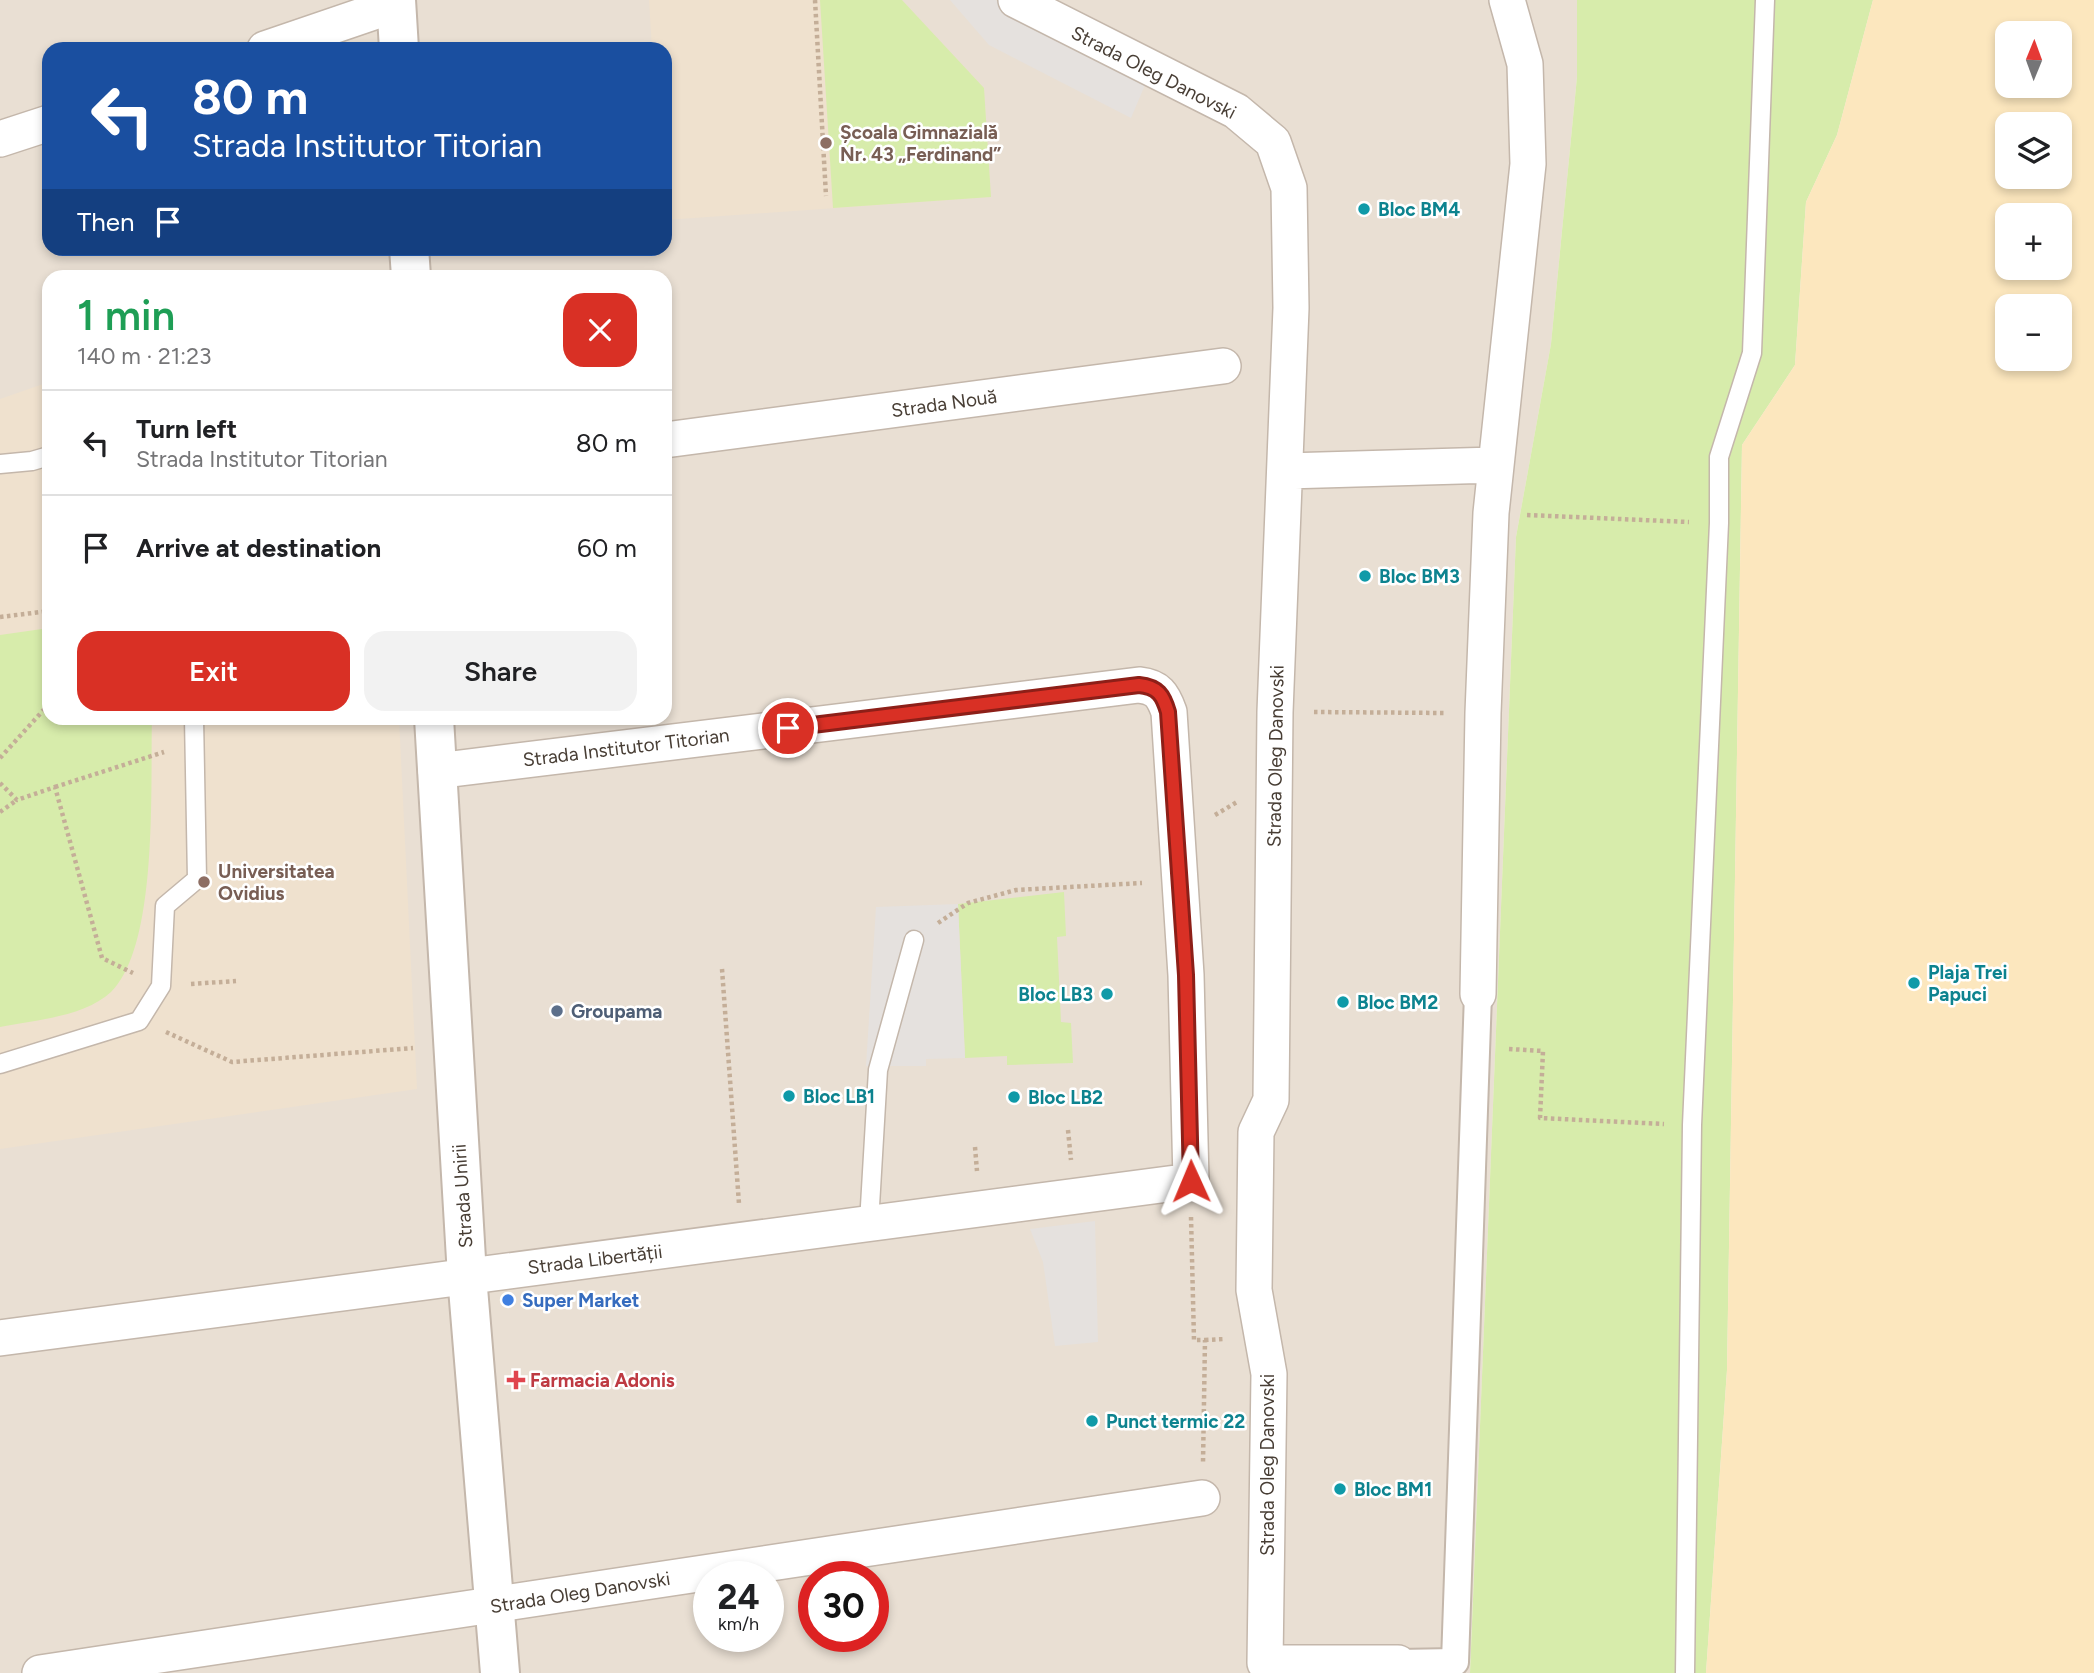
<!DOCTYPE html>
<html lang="en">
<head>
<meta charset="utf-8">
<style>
  :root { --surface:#fff; --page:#f2f2f2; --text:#202124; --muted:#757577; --line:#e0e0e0; --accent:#d93025 }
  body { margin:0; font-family:Figtree,sans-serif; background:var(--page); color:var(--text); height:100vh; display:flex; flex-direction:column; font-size:26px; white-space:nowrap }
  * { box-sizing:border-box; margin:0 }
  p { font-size:23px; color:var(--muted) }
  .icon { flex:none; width:38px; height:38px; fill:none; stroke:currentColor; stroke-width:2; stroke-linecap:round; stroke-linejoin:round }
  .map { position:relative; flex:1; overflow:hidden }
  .sheet { position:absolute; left:42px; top:270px; width:630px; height:455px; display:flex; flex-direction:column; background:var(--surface); border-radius:21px; box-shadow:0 4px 10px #0003 }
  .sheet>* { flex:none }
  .guide { position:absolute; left:42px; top:42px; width:630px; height:214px; border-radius:21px; box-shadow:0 4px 10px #0003; background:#1a4fa0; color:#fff; overflow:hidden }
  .needle { width:46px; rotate:1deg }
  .fabs { position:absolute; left:1995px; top:21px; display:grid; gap:14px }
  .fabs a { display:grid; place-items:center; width:77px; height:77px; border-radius:14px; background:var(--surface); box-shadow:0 4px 10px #0003; font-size:35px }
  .speed { position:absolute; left:693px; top:1561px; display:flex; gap:14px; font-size:35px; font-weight:700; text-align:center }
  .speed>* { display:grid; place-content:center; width:91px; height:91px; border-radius:50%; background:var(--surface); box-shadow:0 4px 10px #0003; line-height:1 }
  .speed small { font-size:18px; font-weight:400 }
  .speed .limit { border:10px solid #d22; background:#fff; color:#111 }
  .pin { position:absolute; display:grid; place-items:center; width:60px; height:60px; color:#fff; margin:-30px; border:4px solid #fff; border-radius:50%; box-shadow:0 2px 7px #0007 }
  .me { position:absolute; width:77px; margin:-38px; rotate:359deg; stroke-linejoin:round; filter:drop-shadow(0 0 5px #0008) }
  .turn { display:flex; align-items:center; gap:24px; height:147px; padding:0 35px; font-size:32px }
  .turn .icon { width:91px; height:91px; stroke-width:2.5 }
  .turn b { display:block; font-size:49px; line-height:60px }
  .then { display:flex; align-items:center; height:66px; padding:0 35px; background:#0003; gap:14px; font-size:26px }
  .round { display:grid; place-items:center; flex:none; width:74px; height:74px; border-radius:21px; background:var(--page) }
  .headline { display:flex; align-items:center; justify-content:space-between; height:119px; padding:0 35px }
  h1 { font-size:42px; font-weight:600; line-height:52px; color:#1e9e55 }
  .cta { display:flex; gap:14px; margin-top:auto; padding:14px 35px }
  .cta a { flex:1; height:80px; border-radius:21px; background:var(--accent); color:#fff; font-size:28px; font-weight:600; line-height:80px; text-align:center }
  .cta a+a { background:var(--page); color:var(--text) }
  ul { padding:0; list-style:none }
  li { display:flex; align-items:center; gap:21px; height:105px; padding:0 35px; border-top:2px solid var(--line) }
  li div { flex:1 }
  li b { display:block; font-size:26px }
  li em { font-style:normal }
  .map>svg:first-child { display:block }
</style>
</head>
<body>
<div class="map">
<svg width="2094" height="1673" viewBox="0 0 2094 1673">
  <rect width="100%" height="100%" fill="#f4eee6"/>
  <path fill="#e9dfd3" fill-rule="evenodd" d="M0,0h1577v77l-26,267 -35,193 -46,1136h-1470zM49,49h616v199h-616zM49,276h616v442h-616zM709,1577h59v59h-59zM814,1577h59v59h-59z"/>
  <path fill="#efe1ce" d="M649,0h253l82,88 7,109 -326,23v-171h-13z
    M49,382v336h350l18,371 -417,60v-750z"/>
  <path fill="#d7ecab" d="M820,0h82l82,88 7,109 -158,11z
    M1577,0h296l-36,135 -31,67 -11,163 -53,80 -15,925 -21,303h-236l46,-1136 35,-193 26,-267z
    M49,628v90h103c-2,66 7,227 -41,274 -27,25 -76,28 -111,35v-392z
    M1064,892l2,44 -9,1 4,85 10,1 2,40 -66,2v-9l-42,2 -7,-154z"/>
  <path fill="#fce7be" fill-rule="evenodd" d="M1873,0h221v1673h-388l21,-303 15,-925 53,-80 11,-163 31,-67zM2007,33h53v53h-53zM2007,124h53v53h-53zM2007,215h53v53h-53zM2007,306h53v53h-53z"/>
  <path fill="#e5e1de" d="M950,0h46l15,16 134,69 -14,33 -142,-73z
    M958,904l7,154 -39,1v7h-60l10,-159z
    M1095,1221l3,121 -43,4 -12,-84 -13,-33z"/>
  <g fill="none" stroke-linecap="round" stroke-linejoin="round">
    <g stroke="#c4b7ab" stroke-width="21">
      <path id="service" d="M0,464l32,-3 17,-5
        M0,1064l139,-43 22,-35 4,-80 32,-27 -3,-161
        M869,1223l9,-153 36,-130
        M1685,1673l7,-548 27,-602v-66l33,-104 13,-353"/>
    </g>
    <g stroke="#c4b7ab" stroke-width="30">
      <path id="pedestrian" d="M1398,1663l57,-1 23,-668"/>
    </g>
    <g stroke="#c4b7ab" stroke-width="38">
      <path id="minor" d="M1016,0l220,111 37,31 16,46 2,120 -16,404 -4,388 -15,32 -2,158 15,84 -4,289h133
        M265,49l132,-45
        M0,139l49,-16
        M665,440l558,-74
        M1286,471l209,-6
        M1478,994l5,-281 8,-200 37,-349 -3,-100 -18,-64
        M0,1338l1191,-157 -5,-206 -17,-263c-6,-17 -11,-25 -30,-27l-703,86
        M40,1673l1162,-175"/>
    </g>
    <g stroke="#c4b7ab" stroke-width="42">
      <path id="tertiary" d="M396,0l3,49
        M409,248l2,28
        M434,718l33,558 33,397"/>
    </g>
    <path stroke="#c4ae98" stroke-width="4.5" stroke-dasharray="3.5 3.5" stroke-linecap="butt" d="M815,0l11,196
      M574,276h4
      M1527,515l162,7
      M0,617l49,-6
      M1314,712l131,1
      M0,758l49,-54
      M0,783l17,17 38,-13 47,171 31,15
      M55,787l109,-35
      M0,812l17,-12
      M1215,815l22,-13
      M938,923l30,-20 48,-13 126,-7
      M722,969l17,235
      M191,984l45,-3
      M166,1032l66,30 181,-14
      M1509,1049l34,2 -3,67 124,6
      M1068,1130l3,30
      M975,1147l2,24
      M1191,1217l3,123h11l-2,123
      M1205,1340l20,-1"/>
    <use href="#service" stroke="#fff" stroke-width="18"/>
    <use href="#pedestrian" stroke="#fff" stroke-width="26"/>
    <use href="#minor" stroke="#fff" stroke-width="35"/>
    <use href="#tertiary" stroke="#fff" stroke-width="38"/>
  </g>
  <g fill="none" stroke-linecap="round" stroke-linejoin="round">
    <g stroke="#8d1f18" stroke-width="18">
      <path id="route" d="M788,728l351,-43c19,2 24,10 29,27l18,263 5,206"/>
    </g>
    <use href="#route" stroke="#d93025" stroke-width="12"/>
  </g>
  <g fill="#8d6e63" stroke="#fff" stroke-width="2.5">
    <circle cx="826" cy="143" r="7"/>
    <circle cx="204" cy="882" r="7"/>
  </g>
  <g fill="#0f9aa8" stroke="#fff" stroke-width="2.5">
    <circle cx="1364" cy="209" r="7"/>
    <circle cx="1365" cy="576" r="7"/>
    <circle cx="1914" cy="983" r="7"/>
    <circle cx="1107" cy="994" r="7"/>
    <circle cx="1343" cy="1002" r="7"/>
    <circle cx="789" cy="1096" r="7"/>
    <circle cx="1014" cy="1097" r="7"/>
    <circle cx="1092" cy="1421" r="7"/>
    <circle cx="1340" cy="1489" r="7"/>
  </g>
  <circle fill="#5c6f8a" stroke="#fff" stroke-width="2.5" cx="557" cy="1011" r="7"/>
  <circle fill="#3f7fe0" stroke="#fff" stroke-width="2.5" cx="508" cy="1300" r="7"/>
  <path fill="#e0444e" stroke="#fff" stroke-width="2.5" d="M512.5 1369.5h7v7h7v7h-7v7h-7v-7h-7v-7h7z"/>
  <g text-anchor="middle" stroke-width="5" stroke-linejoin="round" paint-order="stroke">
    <g font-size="19" fill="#483e35" stroke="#fff">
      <text transform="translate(1154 72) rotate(27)" y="7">Strada Oleg Danovski</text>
      <text transform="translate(944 403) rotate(-8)" y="7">Strada Nouă</text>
      <text transform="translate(626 747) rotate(-7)" y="7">Strada Institutor Titorian</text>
      <text transform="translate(1275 756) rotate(-89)" y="7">Strada Oleg Danovski</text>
      <text transform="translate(462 1196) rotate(-94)" y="7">Strada Unirii</text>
      <text transform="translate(595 1259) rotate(-7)" y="7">Strada Libertății</text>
      <text transform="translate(1267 1465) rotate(-90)" y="7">Strada Oleg Danovski</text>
      <text transform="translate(580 1592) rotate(-9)" y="7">Strada Oleg Danovski</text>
    </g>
    <g font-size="19" font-weight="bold" fill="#785e54" stroke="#fff" text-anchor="start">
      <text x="840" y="139">Școala Gimnazială<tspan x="840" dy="22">Nr. 43 „Ferdinand”</tspan></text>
      <text x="218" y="878">Universitatea<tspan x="218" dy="22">Ovidius</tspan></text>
    </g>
    <g font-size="19" font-weight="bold" fill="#0d838f" stroke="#fff" text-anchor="start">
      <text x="1378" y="216">Bloc BM4</text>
      <text x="1379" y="583">Bloc BM3</text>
      <text x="1928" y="979">Plaja Trei<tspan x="1928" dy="22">Papuci</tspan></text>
      <text x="1093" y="1001" text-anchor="end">Bloc LB3</text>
      <text x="1357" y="1009">Bloc BM2</text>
      <text x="803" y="1103">Bloc LB1</text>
      <text x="1028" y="1104">Bloc LB2</text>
      <text x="1106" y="1428">Punct termic 22</text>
      <text x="1354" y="1496">Bloc BM1</text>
    </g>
    <g font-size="19" font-weight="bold" fill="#4e5e75" stroke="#fff" text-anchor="start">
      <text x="571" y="1018">Groupama</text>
    </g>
    <g font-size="19" font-weight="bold" fill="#366cbe" stroke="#fff" text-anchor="start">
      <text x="522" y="1307">Super Market</text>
    </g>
    <g font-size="19" font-weight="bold" fill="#be3a42" stroke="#fff" text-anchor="start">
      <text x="530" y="1387">Farmacia Adonis</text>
    </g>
  </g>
</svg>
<div class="fabs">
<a><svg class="needle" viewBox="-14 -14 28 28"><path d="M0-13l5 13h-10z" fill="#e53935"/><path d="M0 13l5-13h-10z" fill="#757577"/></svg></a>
<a><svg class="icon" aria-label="layers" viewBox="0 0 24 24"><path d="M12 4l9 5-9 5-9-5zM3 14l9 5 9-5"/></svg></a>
<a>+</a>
<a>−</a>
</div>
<div class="speed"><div>24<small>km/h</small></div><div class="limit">30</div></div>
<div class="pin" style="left:788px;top:728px;background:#d93025"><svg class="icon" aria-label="arrive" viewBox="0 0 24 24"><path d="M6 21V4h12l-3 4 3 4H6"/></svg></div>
<svg class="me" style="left:1191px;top:1181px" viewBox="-20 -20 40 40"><path d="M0-17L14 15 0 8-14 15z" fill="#d93025" stroke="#fff" stroke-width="4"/></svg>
<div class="guide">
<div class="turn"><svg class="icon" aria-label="left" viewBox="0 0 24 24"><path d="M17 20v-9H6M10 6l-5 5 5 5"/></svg><div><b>80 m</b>Strada Institutor Titorian</div></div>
<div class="then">Then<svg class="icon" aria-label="arrive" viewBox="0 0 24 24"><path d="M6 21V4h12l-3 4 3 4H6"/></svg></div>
</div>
<section class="sheet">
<div class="headline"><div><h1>1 min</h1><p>140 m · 21:23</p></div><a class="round" style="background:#d93025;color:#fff"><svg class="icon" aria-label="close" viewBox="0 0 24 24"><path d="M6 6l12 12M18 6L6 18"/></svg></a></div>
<ul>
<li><svg class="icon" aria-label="left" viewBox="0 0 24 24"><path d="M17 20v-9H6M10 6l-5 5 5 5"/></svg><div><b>Turn left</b><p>Strada Institutor Titorian</p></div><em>80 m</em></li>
<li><svg class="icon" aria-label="arrive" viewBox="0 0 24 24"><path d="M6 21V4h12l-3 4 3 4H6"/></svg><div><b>Arrive at destination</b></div><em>60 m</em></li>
</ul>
<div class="cta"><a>Exit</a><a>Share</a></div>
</section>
</div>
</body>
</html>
